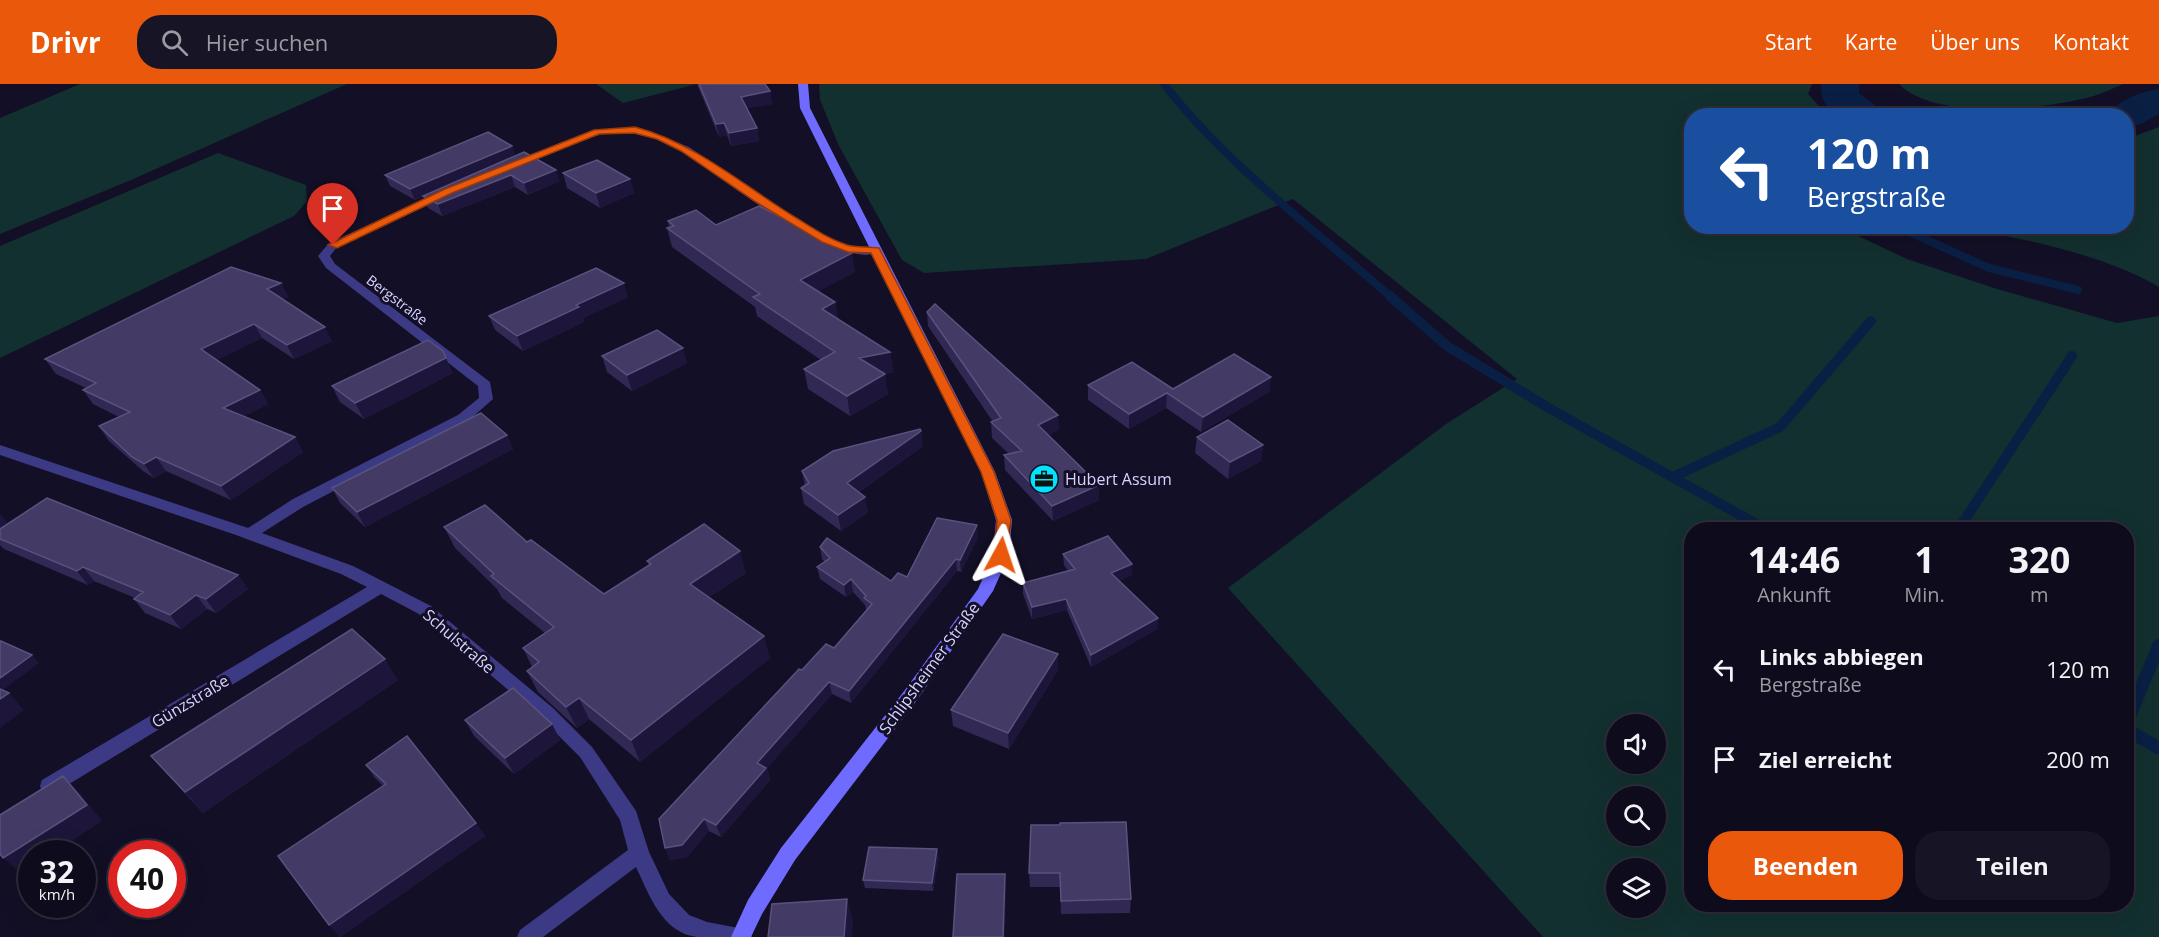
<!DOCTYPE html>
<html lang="de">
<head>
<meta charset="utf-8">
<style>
  :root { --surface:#0e0b1c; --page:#171425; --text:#f1f3f6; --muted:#9b9ba3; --line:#2e2b3b; --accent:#ea580c }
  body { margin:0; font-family:"Open Sans",sans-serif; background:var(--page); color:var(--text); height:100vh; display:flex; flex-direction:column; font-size:22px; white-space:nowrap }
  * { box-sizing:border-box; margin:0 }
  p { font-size:20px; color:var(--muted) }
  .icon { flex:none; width:33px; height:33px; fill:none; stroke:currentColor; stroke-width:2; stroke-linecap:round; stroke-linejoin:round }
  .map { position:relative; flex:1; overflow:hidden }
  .panel { position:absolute; left:1684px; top:438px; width:450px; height:390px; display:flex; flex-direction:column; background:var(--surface); border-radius:24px; box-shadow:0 6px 24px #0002,0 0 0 2px var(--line) }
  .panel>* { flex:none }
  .top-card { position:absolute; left:1684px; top:24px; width:450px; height:126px; border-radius:24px; box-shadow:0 6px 24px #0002,0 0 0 2px var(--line); background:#1a4fa0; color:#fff; overflow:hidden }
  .buttons { position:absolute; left:1606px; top:630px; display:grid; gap:12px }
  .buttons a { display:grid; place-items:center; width:60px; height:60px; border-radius:50%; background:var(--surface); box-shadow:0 6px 24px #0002,0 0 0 2px var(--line); font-size:30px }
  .speed { position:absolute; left:18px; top:756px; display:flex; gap:12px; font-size:30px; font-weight:700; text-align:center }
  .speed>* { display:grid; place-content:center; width:78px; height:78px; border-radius:50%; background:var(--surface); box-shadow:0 6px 24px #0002,0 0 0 2px var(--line); line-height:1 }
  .speed small { font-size:15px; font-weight:400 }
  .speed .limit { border:9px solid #d22; background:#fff; color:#111 }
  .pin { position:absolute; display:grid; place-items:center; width:51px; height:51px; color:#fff; margin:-62px -26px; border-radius:50% 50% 50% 0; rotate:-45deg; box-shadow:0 0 6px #0007 }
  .pin .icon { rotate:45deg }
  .me { position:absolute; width:66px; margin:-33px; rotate:5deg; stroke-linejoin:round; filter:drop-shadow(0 0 4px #0008) }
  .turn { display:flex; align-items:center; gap:21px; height:126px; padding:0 24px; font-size:27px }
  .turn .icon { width:78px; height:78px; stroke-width:2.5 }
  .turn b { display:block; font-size:42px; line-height:51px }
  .eta { display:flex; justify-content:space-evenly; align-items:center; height:102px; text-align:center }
  .eta b { font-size:36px; font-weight:700; line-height:42px }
  .button { display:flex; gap:12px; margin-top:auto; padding:12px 24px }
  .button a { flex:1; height:69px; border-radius:24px; background:var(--accent); color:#fff; font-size:24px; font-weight:700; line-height:69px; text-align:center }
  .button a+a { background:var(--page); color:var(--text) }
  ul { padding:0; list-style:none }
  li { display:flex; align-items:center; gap:18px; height:90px; padding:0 24px }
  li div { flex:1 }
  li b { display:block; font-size:22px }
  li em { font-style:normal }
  header { display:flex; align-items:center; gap:36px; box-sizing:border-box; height:84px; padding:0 30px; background:var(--accent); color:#fff }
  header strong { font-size:28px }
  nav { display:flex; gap:33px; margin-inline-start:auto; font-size:21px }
  .search { width:420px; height:54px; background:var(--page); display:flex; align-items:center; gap:15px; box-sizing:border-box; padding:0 21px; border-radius:24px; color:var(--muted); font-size:22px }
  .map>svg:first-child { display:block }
</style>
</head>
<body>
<header>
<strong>Drivr</strong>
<div class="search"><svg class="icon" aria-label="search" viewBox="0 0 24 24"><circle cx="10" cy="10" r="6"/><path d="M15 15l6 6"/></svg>Hier suchen</div>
<nav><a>Start</a><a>Karte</a><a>Über uns</a><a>Kontakt</a></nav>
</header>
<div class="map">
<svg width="2159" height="853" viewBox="0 0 2159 853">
  <rect width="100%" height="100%" fill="#130f26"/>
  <path fill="#12302f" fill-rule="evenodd" d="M80,0h267l-216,96 -131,54v-116z
    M596,0h101l-74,19z
    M819,0h993l-4,10 19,21 -135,1v110l147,1 68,32 87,29 123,35 42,-7v621h-616l-315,-349 218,-164 71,-45 -224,-180 -147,60 -222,14 -22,-13 -63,-114 -19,-46zM1692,446h435v374h-435zM1656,640v40h-39v-40zM1656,712v40h-39v-40zM1656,784v40h-39v-40z
    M1899,0h225c-11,4 -22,10 -34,13 -45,12 -156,24 -191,-13z
    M2159,43v160c-53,-32 -144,-51 -205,-60l173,-1v-87z
    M218,69l88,32 1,16 -13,15 -294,142v-112z"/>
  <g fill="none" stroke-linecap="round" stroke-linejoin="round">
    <path stroke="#0a1f44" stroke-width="8" d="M1164,0c61,79 152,147 227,213
      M1896,142l93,42 89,22"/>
    <path stroke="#0a1f44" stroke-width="10" d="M1390,212l57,50 100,61 220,123
      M1673,393l107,-50 91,-106
      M1958,446l114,-174"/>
    <path stroke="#0a1f44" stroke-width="13" d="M2127,638l32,-77
      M2127,646l32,18"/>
    <path fill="#0a1f44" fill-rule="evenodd" d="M1821,0h38v9l20,15 6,8c-28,0 -65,7 -64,-32z
      M2159,5v25l-18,10 -14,4v-12h-20c12,-17 33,-24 52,-27z"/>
    <path fill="#3d3a85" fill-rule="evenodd" d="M635,43l54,20 74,51 66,40 21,8 25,1 6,3c-33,29 -167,-79 -199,-98 -13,-8 -31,-16 -46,-19 -36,-6 -85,20 -118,32l-9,-2 84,-33z
      M443,107l5,3 -1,2 -110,51 -7,9 5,8 155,118 3,17 -25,22 -165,86 -41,26 91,33 78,40 122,102 39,39 44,64 13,41 20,42 20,21 18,7 42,8 3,7c-18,0 -37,0 -55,0 -35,-4 -48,-43 -61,-70l-93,70h-26l3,-7 108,-80 -8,-30 -40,-63 -39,-39 -122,-104 -38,-20 -325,198 -7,2 -7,-2 -2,-6 2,-6 325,-193 -26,-13 -105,-39 -236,-80v-10l248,83 45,-29 165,-84 21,-17 -1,-12 -152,-118 -8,-12 11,-13z"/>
    <path fill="#6f6bff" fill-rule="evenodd" d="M798,0h10l2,24 185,364 17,48 -3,35 -16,36 -76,109 -122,160 -33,54 -11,23h-20l17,-37 33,-52 124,-158 73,-101 15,-34 3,-35 -15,-48 -181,-364z"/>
  </g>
  <path fill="#312854" d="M697,0h68l5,7 2,13 -25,4 10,20 2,13 -28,5 -4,-11 -8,2z
    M515,72l45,25 -32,14 -13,-8 -73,29 -14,-8 -5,-12 -8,4 -25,-14 -5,-11z
    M563,89l67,6 4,14 -34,15 -33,-20z
    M668,137l48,4 139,47 -37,19 17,11 3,17 52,33 3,20 -9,2 4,20 -38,22 -42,-27 -4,-20 17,-9 -64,-44 -2,-9 -83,-60 -5,-19 2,-1z
    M281,199l7,14 -6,2 50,42 -38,18 -32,-21 -46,22 44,30 8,14 -24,12 51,21 8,15 -72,48 -65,-29 -12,7 -11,-7 -34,-30 -10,-15 20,-9 -26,-13 -10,-14 3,-2 -30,-14 -11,-15z
    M628,213l-45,21 1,4 -61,29 -28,-21 -6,-14z
    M927,228l132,118 -11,5 51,65 -46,21 -48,-51 -1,-15 5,-1 -17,-16 -1,-16h2l-65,-96z
    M602,272l85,7 -55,28 -25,-19z
    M453,289l-89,46 -24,-17 -8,-16z
    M1271,293l-2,15 -68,40 -35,-24 -37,21 -41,-29v-15l85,4z
    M507,351l6,14 -148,78 -25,-24 -8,-15z
    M1197,353l66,8 -2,16 -33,18 -33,-26z
    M923,362l-64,46 9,20 -27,19 -37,-27 -3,-16 4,-2 -3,-15z
    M0,431l8,9 230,51 10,14 -32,24 -9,-4 -26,20 -36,-16 -11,-14 1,-1 -41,-17 -6,4 -84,-36 -4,-4z
    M444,443l83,15 77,52 45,-29 -2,-4 99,12 -37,24 61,61 -130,104 -51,-43 -12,9 -39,-36 -11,-21 5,-4 -9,-19 22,-15 -43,-35 -5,-9 -42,-41z
    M978,453l-17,35 -4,-1 -106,132 -19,-9 -65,74 3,12 -49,57 -12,-6 -22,26 -17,3 -5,-12 137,-178 32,-22 32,-38 -1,-5 -12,-13 -7,5 -26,-18 -3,-12 8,-5 -3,-3 -2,-12 71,34 16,-4z
    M1063,470l69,21 -13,6 39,37 -1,11 -66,38 -24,-57 -35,9 -9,-25v-11l45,-12 -4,-6z
    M1058,570v16l-49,79 -56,-23 -2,-16z
    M398,596l-195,133 -52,-57z
    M465,636l87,4 8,16 -46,34 -40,-38z
    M366,681l110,58 9,13 -145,101 -11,-12 54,-139 -8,-8z
    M1031,741l100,74 -1,14 -69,1 -1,-27h-30l-1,-14z
    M939,773l-6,34 -68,-3 -2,-8z"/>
  <path fill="#1d163a" d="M770,7l2,13 -28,5 -3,-12z
    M724,39l3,12 -8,2 -3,-13z
    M757,44l2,13 -28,5 -2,-13z
    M512,62l4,11 -101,43 -5,-11z
    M556,86l4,11 -32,14 -4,-12z
    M511,91l4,12 -73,29 -4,-12z
    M630,95l4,14 -34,15 -4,-15z
    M852,169l3,19 -51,27 -4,-19z
    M281,199l7,14 -13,6 -8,-14z
    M624,199l4,14 -45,21 1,4 -61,29 -6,-15 59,-31z
    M835,218l4,19 -17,-12z
    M254,240l8,14 -53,26 -8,-15z
    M325,243l7,14 -38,18 -7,-14z
    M683,264l4,15 -55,28 -5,-16z
    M890,268l3,20 -31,6 -3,-20z
    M446,274l7,15 -89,46 -9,-16z
    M885,290l3,20 -38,22 -3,-20z
    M1271,293l-2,15 -68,40 2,-15z
    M260,306l8,14 -36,18 -9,-14z
    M1167,309l-1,15 -37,21v-15z
    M1058,331l1,15 -21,10v-15z
    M921,347l2,15 -73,52 -3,-15z
    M507,351l6,14 -148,78 -8,-15z
    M295,353l8,15 -72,48 -10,-14z
    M1263,361l-2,16 -33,18 2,-17z
    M156,373l10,14 -12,7 -10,-14z
    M1099,401v15l-46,21 -1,-15z
    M865,413l3,15 -27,19 -3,-16z
    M1,431l14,16 -15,8v-23z
    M977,441l1,12 -17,35 -1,-12z
    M740,467l6,22 -49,33 -7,-22z
    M956,475l1,12 -106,132 -2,-12z
    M1132,480v11l-21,10v-12z
    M83,483l11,14 -6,4 -11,-14z
    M238,491l10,14 -32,24 -10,-14z
    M851,495l2,13 -7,5 -2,-12z
    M196,511l11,14 -26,20 -11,-14z
    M1066,515l1,11 -35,9v-12z
    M1158,534l-1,11 -66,38v-12z
    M764,552l6,22 -130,104 -9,-22z
    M1058,570v16l-49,79 -1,-16z
    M32,571l7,8 -36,27 -3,-3v-9z
    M385,575l13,21 -195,133 -18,-21z
    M829,598l3,12 -65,74 3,12 -49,57 -5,-12 41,-62z
    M9,609l15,17 -24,18v-29z
    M579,614l10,21 -12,9 -11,-21z
    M552,640l8,16 -46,34 -9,-16z
    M63,692l16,16 23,29 -50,33h-20v12l-11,7 -18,-15z
    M704,735l5,12 -22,26 -17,3 -5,-12z
    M476,739l9,13 -144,101h-1l-11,-12z
    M937,765l2,8 -6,34 -1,-8z
    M1005,790l1,15 -1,48h-2z
    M847,815l6,22 -1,16h-8z"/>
  <path fill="#433a66" stroke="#5a527e" stroke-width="1.5" d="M699,0h66l5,7 -29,6 16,31 -28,5 -5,-10 -8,1z
    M488,48l24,14 -102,43 -25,-14z
    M524,68l32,18 -32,13 -13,-8 -73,29 -15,-8z
    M597,76l33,19 -34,14 -33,-20z
    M759,122l93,47 -52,27 35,22 -13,7 68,43 -31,6 26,16 -38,22 -43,-27 31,-17 -82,-55 7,-3 -93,-66 7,-2 -6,-5 28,-11 20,15z
    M231,183l50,16 -14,6 58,38 -38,18 -33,-21 -53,25 59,41 -37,18 72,29 -74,49 -65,-29 -12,7 -12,-7 -33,-31 31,-14 -47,-22 13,-7 -51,-24z
    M596,184l28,15 -48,22 3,2 -62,29 -28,-20z
    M935,220l123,111 -20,10 61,60 -47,21 -48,-51 18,-4 -31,-29 10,-4 -74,-106z
    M657,246l26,18 -56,27 -25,-19z
    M428,256l15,11 3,7 -91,45 -23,-17z
    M1234,270l37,23 -68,40 -36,-24 -38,21 -41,-29 44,-23 41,27z
    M481,329l26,22 -150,77 -25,-24z
    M1228,336l35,25 -33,17 -33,-25z
    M920,345l1,2 -74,52 18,14 -27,18 -37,-27 8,-5 -7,-12 31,-20z
    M47,414l191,77 -32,24 -10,-4 -26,20 -36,-16 9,-7 -60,-25 -6,4 -77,-32v-10z
    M485,421l42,37 4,-2 73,54 47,-30 -4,-3 57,-37 36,27 -50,33 74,52 -133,104 -52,-42 -13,9 -39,-36 12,-9 -16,-14 31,-21 -63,-51 3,-2 -50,-47z
    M937,434l40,7 -17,35 -4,-1 -107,132 -20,-9 -72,81 9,5 -50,57 -12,-6 -22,26 -17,3 -6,-29 140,-150 3,1 24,-26 8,4 38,-44 -8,-6 2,-2 -15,-17 -7,6 -27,-18 13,-9 -10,-11 7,-9 64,43 7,-8 9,4z
    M1108,452l24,28 -21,9 47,45 -67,37 -25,-56 -34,8 -9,-24 52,-14 -12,-15z
    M352,545l33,30 -200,133 -34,-36z
    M1003,550l55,20 -50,79 -57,-23z
    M0,557h1l31,14 -32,23z
    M513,604l39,36 -47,34 -40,-38z
    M0,605l9,4 -9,6z
    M407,652l69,87 -147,102 -51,-69 108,-72 -20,-19z
    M63,692l24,29 -84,53 -3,-4v-39z
    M1126,738l5,77 -70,2 -1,-28h-31l2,-48h29v-2z
    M869,763l68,2 -5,34 -69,-3z
    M957,790h48l-2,63h-50z
    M847,815l-3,38h-76l4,-33z"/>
  <path fill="#ea580c" stroke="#983908" stroke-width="1.5" d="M635,43c61,16 110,60 163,92 16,10 31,20 49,26 10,3 21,1 32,3l115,224 17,48 -5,39h-10l-2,-4 3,-35 -16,-48 -110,-219 -23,-1 -26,-10 -66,-40 -75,-51 -24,-12 -23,-6 -35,1 -147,59 -115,55 -9,-3 117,-56 149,-59z"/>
  <defs>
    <g id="office-disc" transform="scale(1.5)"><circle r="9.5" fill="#00e5ff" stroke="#130f26"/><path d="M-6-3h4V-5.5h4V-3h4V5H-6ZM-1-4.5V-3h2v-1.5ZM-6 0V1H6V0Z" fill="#111"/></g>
  </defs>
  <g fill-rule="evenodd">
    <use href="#office-disc" x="1044" y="395"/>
  </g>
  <g text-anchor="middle" stroke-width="6" stroke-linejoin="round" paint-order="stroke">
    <g font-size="14" fill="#d9d4ff" stroke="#130f26">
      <text transform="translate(397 216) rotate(37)" y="5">Bergstraße</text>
    </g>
    <g font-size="16" fill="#d9d4ff" stroke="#130f26" text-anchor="start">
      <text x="1065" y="401">Hubert Assum</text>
    </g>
    <g font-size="16" fill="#d9d4ff" stroke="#130f26">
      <text transform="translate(459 557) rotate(41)" y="6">Schulstraße</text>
      <text transform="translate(929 584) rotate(-54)" y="6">Schlipsheimer Straße</text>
      <text transform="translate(190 617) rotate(-31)" y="6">Günzstraße</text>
    </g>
  </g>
</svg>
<div class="buttons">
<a><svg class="icon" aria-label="sound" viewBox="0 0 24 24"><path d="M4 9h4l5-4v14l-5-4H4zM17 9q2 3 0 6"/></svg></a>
<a><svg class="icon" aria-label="search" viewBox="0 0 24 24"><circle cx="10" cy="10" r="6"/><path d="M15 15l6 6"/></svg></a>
<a><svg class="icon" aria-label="layers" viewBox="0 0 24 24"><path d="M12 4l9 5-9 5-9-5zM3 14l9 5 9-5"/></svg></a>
</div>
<div class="speed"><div>32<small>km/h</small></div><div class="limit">40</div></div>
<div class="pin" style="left:333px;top:161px;background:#d93025"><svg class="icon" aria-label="arrive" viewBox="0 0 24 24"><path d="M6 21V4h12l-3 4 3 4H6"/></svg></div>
<svg class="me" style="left:1001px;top:471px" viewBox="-20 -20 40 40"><path d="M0-17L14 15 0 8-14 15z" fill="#ea580c" stroke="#fff" stroke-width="4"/></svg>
<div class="top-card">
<div class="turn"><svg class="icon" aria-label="left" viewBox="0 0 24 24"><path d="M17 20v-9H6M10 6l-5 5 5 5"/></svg><div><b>120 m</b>Bergstraße</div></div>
</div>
<section class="panel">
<div class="eta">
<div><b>14:46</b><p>Ankunft</p></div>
<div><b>1</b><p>Min.</p></div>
<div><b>320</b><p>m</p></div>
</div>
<ul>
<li><svg class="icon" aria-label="left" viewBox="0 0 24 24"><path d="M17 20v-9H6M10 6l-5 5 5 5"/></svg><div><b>Links abbiegen</b><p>Bergstraße</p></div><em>120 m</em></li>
<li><svg class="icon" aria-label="arrive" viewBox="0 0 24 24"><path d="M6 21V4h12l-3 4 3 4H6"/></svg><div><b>Ziel erreicht</b></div><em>200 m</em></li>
</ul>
<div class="button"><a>Beenden</a><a>Teilen</a></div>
</section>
</div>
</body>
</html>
